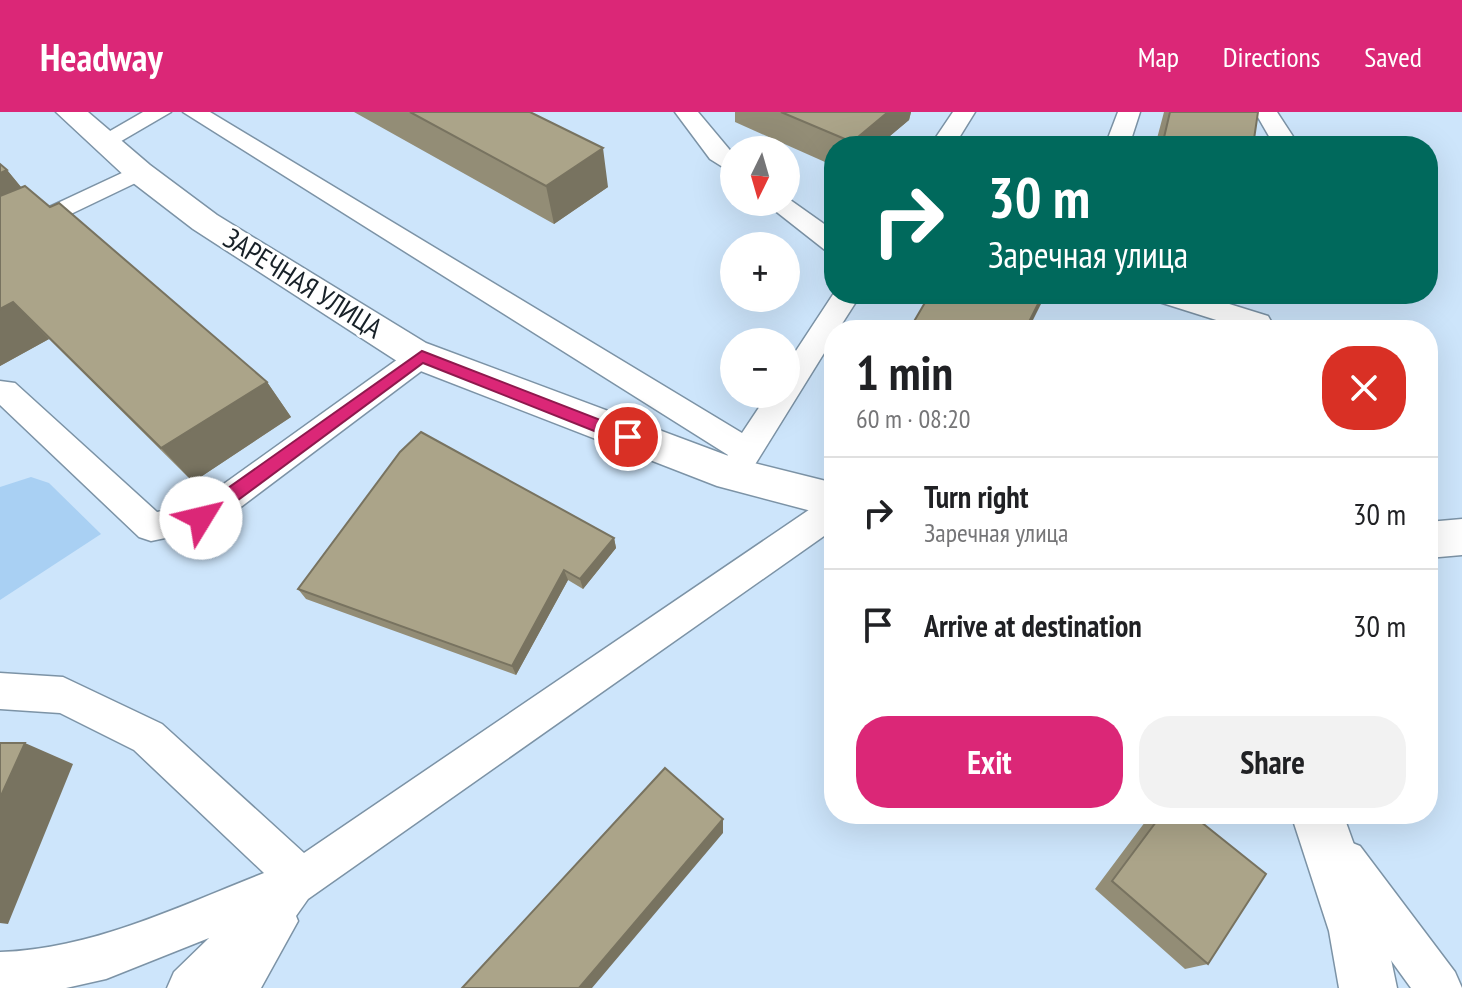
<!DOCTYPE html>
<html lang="en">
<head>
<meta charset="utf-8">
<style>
  :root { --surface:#fff; --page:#f2f2f2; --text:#202124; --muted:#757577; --line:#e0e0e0; --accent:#db2777 }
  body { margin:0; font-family:"PT Sans Narrow",sans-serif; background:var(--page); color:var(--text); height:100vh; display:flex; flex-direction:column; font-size:30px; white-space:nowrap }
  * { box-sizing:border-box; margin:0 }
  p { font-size:26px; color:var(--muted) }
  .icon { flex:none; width:44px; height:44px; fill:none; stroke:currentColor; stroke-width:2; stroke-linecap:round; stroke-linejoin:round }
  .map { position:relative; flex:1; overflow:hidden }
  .panel { position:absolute; left:824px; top:208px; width:614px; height:504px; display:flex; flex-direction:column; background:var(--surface); border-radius:32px; box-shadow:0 8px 32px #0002 }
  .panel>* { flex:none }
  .banner { position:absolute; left:824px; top:24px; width:614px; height:168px; border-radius:32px; box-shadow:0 8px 32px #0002; background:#00695c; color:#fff; overflow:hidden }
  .needle { width:52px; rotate:185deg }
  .controls { position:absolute; left:720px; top:24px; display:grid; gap:16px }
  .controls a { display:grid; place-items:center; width:80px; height:80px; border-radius:50%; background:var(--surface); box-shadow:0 8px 32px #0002; font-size:40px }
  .pin { position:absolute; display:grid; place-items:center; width:68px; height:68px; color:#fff; margin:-34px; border:4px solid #fff; border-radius:50%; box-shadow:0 2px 8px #0007 }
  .me { position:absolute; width:88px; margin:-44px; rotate:54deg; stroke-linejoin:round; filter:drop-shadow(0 0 6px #0008) }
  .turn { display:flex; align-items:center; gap:28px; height:168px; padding:0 32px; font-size:36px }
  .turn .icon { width:104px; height:104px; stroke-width:2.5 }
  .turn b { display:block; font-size:56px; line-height:68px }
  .round { display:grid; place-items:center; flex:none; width:84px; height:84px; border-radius:32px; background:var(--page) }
  .head { display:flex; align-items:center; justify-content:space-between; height:136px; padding:0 32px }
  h1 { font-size:48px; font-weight:800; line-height:60px }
  .cta { display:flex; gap:16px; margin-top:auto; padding:16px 32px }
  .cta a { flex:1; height:92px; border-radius:32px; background:var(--accent); color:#fff; font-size:32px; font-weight:800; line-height:92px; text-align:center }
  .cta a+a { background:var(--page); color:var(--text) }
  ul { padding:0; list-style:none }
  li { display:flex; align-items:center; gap:24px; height:112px; padding:0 32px; border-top:2px solid var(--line) }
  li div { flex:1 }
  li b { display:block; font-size:30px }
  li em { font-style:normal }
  header { display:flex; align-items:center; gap:48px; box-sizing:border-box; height:112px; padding:0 40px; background:var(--accent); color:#fff }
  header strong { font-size:38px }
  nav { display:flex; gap:44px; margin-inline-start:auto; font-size:28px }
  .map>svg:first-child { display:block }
</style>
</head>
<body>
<header>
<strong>Headway</strong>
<nav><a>Map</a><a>Directions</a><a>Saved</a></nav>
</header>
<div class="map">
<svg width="1462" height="876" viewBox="0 0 1462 876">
  <rect width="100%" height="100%" fill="#cde5fb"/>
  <path fill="#a9d0f3" d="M31,365l18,6 52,51 -101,66v-113z"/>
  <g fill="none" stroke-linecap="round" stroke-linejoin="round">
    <g stroke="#7c93a6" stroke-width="3">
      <path id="service" d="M143,0h28l-60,35h-16l-4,-5z
        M183,0h27l532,321 26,-39h18v-28l48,-73 27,1 -23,36h-4v7l-88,142 -11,4 -11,-4 -5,-9 9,-15z
        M675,0h23l36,43v19l-24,-15z
        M953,0h22l-21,34h-24z
        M1118,0h22l-11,34h-24z
        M1255,0h22l17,26 -1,8h-24l1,-8z
        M139,53l12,7 -3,5 -148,71v-18z
        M786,85l48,34v21l-9,-2 -61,-48h22z
        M1152,182h45l71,22 4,7 -4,7h-20l-92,-29z
        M422,234l10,3 4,7 -4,7 -219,165 -62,13 -12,-4 -139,-132v-24l15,2 142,129 36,-6 219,-157z
        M834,385v32l-526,370 -12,17 2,5 -37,67h-94l7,-16 35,-34 -103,41 -40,9h-66v-36c93,-3 179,-46 264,-79l-130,-123 -74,-37 -60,-4v-36l63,4 99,47 142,129 518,-352z
        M1345,728l15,6 95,126 7,16h-51l-81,-112 -6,-15 6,-15z"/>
    </g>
    <g stroke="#7c93a6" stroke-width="3">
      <path id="minor" d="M56,0h32l62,53 67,50 209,128 308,115 100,25v34l-117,-31 -317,-123 -207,-134 -65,-50z
        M1462,407v36l-34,3v-36z
        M1291,702h52l42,117 12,57h-58l-10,-57z"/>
    </g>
    <use href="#service" fill="#fff" fill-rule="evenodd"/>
    <use href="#minor" fill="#fff" fill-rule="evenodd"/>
  </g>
  <path fill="#938d76" d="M354,0h176l78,75 -54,37z
    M735,0h176l-2,8 -31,26h-44v20l-99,-44z
    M1164,0h94l-5,34h-98z
    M7,58l14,17 29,20 217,175 24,35 -98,65 -144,-143 -49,27z
    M614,426l2,10 -33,41 -15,-9 -52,95 -210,-76 -8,-10z
    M1151,702h40l17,150 -23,5 -90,-80z"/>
  <path fill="#787360" d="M888,0h23l-2,8 -31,26h-27l1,-4z
    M603,36l5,39 -54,37 -8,-38z
    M7,58l32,39 -39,18v-54z
    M1043,182h3l-18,36h-3z
    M13,190l36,37 -49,27v-57z
    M267,270l24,35 -98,65 -32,-34z
    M614,426l2,10 -33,41 -3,-10z
    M564,458l4,10 -52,95 -4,-9z
    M25,631l48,21 -65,160 -8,-1v-125z
    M723,707v14l-131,155h-13z"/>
  <path fill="#aba489" stroke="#787360" stroke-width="2" d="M410,0h120l73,36 -57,38z
    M781,0h107l-36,30z
    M1170,0h88l-5,34h-91z
    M0,52l7,6 -7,3z
    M25,74l25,21 9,-4 208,179 -106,66 -148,-146 -13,7v-113z
    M930,182h113l-18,36h-116z
    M421,320l193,106 -34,41 -16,-9 -52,96 -214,-77 102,-137z
    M0,631h25l-25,55z
    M665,656l58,51 -144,169h-117z
    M1162,702h29l75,60 -58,90 -96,-83z"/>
  <path fill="#db2777" stroke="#8e194d" stroke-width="2" d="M422,239l212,82 2,4 -8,7 -6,-2 -199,-79 -216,160h-13v-11z"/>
  <g text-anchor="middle" stroke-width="6" stroke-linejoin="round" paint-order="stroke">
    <g font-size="28" fill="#172027" stroke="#fff">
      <text transform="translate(303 171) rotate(32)" y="10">ЗАРЕЧНАЯ УЛИЦА</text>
    </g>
  </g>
</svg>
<div class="controls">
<a><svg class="needle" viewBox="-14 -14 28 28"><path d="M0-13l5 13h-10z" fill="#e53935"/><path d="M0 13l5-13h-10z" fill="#757577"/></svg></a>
<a>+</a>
<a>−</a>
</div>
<div class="pin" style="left:628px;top:325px;background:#d93025"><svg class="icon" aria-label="arrive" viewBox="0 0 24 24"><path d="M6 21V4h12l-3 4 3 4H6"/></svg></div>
<svg class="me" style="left:201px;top:406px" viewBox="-20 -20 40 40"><circle r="19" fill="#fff"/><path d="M0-13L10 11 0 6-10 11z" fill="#db2777"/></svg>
<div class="banner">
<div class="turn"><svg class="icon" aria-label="right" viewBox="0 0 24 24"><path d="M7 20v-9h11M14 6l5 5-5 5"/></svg><div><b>30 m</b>Заречная улица</div></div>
</div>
<section class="panel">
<div class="head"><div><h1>1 min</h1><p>60 m · 08:20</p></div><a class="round" style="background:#d93025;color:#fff"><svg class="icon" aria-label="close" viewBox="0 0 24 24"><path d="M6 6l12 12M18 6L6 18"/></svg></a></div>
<ul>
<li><svg class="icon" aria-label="right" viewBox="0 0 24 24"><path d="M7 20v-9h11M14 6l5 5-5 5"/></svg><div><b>Turn right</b><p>Заречная улица</p></div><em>30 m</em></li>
<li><svg class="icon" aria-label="arrive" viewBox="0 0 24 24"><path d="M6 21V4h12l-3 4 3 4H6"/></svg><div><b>Arrive at destination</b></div><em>30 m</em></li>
</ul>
<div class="cta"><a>Exit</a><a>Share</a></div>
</section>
</div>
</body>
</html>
